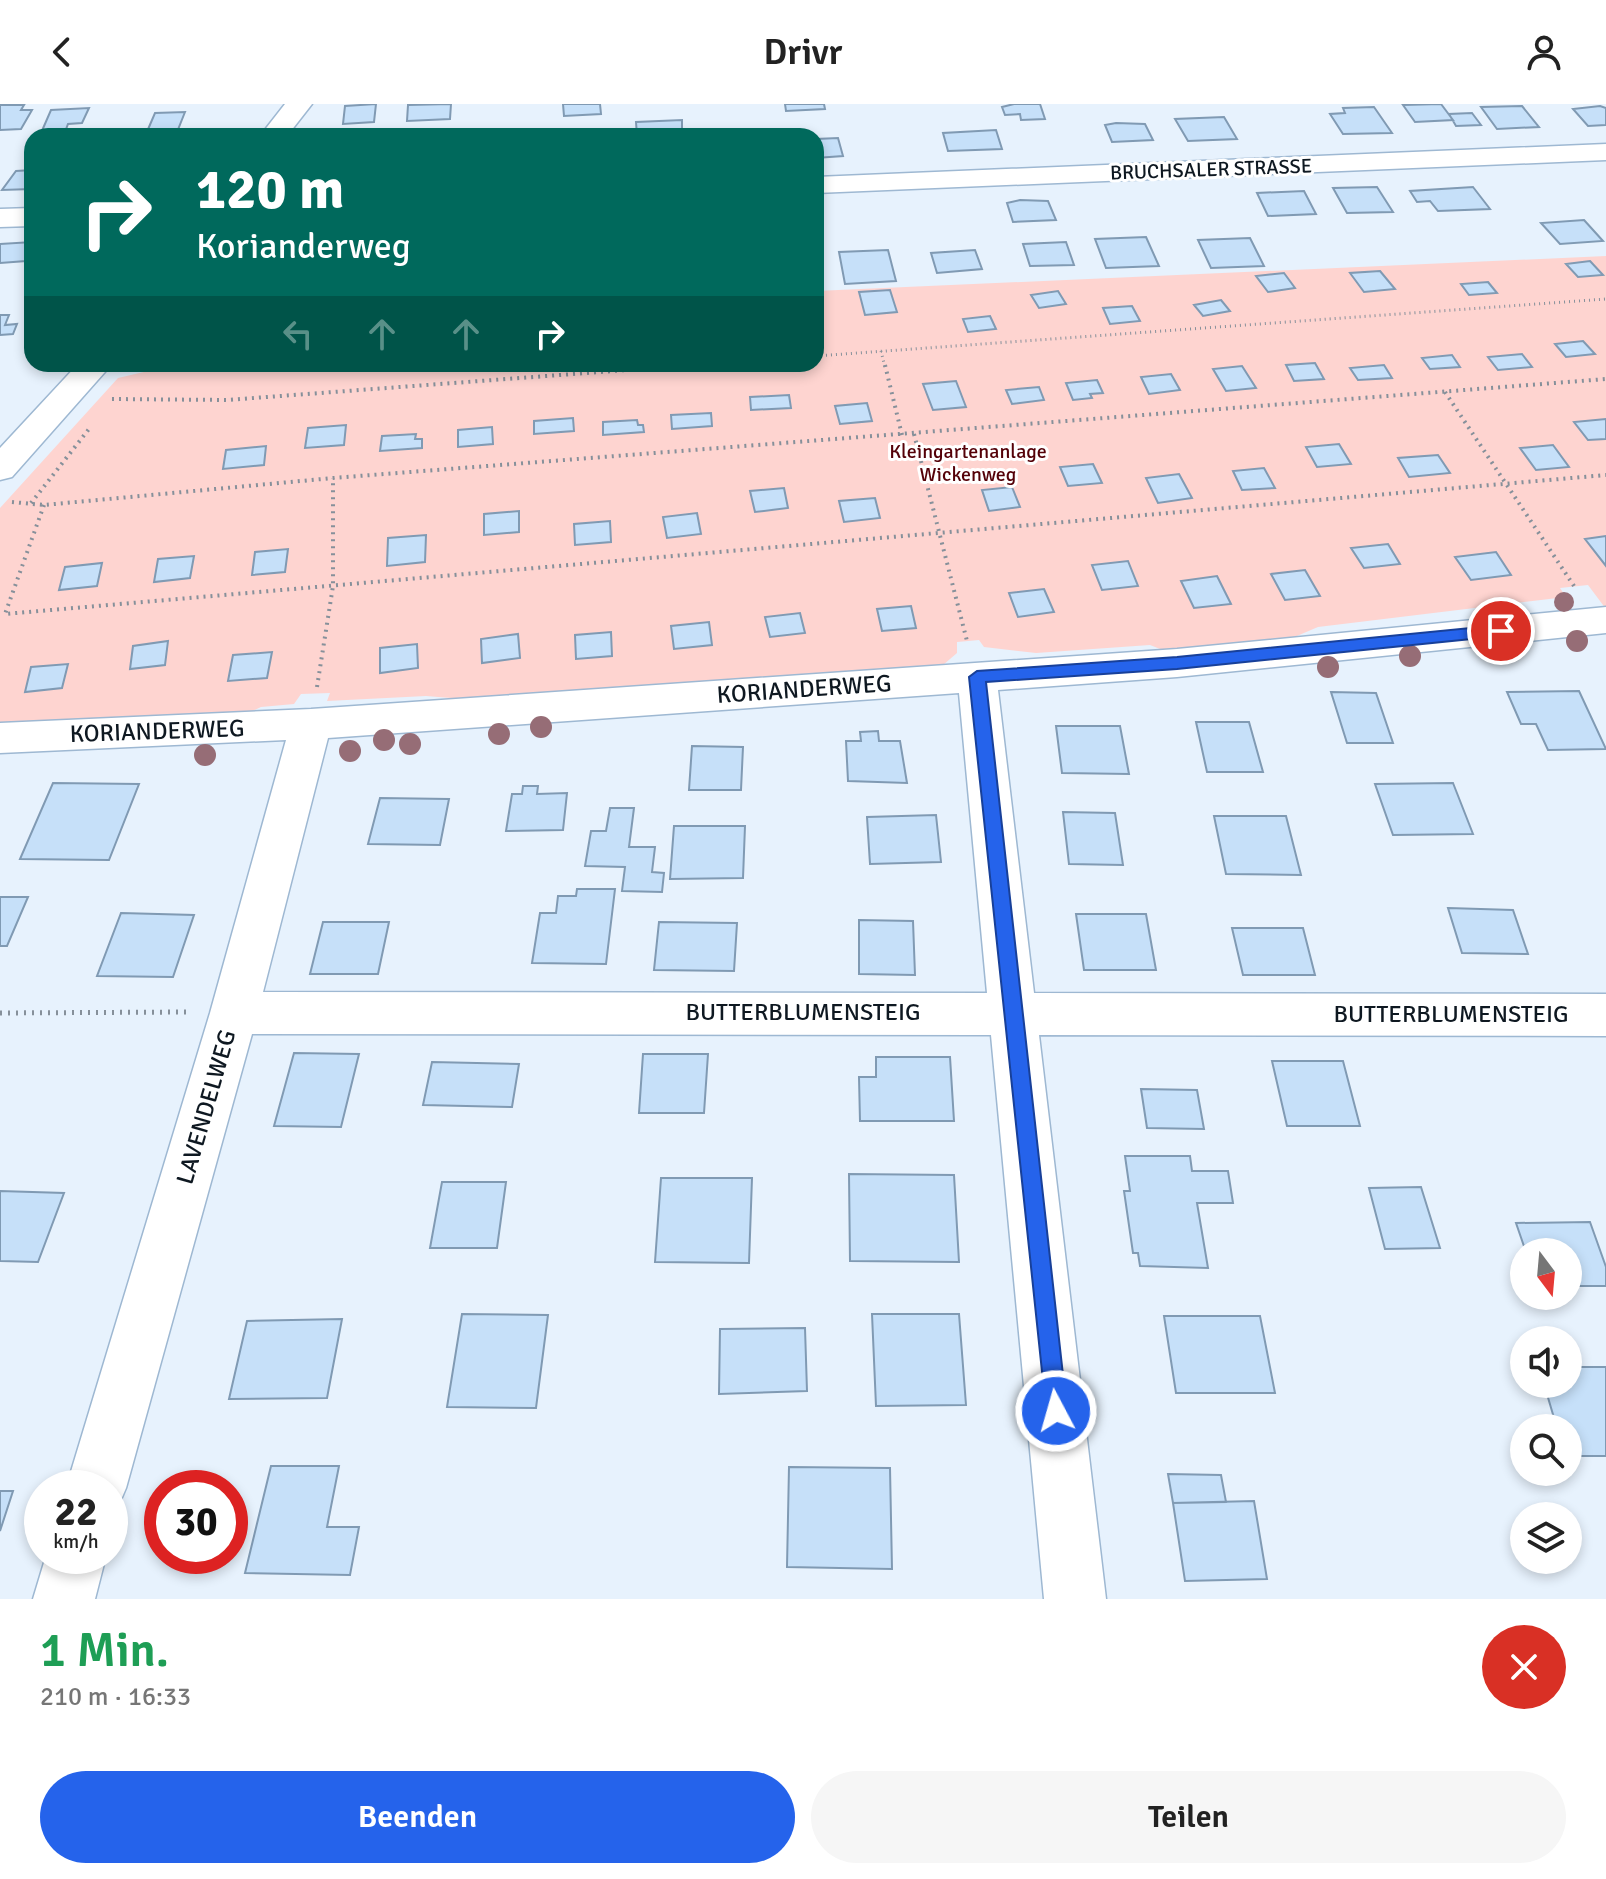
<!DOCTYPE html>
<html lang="de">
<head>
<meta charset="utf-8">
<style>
  :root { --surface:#fff; --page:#f6f6f6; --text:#222; --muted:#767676; --accent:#2563eb }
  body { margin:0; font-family:Signika,sans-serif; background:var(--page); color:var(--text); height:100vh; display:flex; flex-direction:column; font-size:30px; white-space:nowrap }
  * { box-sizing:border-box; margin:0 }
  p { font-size:26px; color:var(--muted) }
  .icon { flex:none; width:44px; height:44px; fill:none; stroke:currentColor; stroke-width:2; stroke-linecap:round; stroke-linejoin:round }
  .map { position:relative; height:1495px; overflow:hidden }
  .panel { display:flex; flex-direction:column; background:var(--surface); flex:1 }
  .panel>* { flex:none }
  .hud { position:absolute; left:24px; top:24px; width:800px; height:244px; border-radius:24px; box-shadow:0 4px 12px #0003; background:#00695c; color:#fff; overflow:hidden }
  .needle { width:52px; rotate:164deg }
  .controls { position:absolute; left:1510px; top:1134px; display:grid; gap:16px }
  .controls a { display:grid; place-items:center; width:72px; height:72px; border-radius:50%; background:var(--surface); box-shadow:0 4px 12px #0003; font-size:40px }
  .speed { position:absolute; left:24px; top:1366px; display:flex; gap:16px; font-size:40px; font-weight:700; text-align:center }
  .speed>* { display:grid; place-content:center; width:104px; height:104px; border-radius:50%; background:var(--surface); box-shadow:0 4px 12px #0003; line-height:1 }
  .speed small { font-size:20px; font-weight:400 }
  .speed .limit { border:12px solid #d22; background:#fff; color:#111 }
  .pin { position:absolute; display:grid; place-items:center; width:68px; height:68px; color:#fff; margin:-34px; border:4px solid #fff; border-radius:50%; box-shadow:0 2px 8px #0007 }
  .me { position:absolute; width:88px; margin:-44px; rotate:354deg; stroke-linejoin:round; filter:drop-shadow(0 0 6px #0008) }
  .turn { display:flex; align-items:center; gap:28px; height:168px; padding:0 40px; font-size:36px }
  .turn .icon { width:104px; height:104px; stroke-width:2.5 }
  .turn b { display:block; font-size:56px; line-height:68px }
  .lanes { display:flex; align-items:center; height:76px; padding:0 40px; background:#0003; justify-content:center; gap:40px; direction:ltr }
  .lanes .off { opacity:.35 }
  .round { display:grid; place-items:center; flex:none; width:84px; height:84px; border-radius:42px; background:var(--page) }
  .summary { display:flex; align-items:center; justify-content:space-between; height:136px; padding:0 40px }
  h1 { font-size:48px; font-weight:600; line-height:60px; color:#1e9e55 }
  .primary-button { display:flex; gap:16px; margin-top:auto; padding:16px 40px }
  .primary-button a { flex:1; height:92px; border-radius:48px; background:var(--accent); color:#fff; font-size:32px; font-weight:600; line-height:92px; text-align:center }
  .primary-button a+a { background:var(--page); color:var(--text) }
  header { display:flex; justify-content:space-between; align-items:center; height:104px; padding:0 40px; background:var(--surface); font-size:36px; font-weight:600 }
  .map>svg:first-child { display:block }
</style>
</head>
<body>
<header><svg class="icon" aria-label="back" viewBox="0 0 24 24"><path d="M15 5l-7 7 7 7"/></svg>Drivr<svg class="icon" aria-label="person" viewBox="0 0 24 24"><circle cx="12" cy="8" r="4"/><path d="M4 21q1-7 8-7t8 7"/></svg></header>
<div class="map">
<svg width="1606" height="1495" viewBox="0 0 1606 1495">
  <rect width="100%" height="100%" fill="#e7f2fd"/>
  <path fill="#fed4d0" d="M1606,152v353l-18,-24 -28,3 6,9 -248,30 -40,17 -105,10 -23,-9 -114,8 -52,-6 -5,-7 -22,2v11l-14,12 -467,35 -50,-4 -99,5 3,-8 -29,1 -7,10 -33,3 -20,9 -241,10v-218l118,-130 60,-14h638v-73z"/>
  <path fill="#c6e0f9" stroke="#809ab3" stroke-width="2" d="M376,0l-2,18 -31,2 2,-18z
    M451,0l-1,15 -43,2 1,-16z
    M563,0h37l1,10 -37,2z
    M785,0h39l1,5 -39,2z
    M1014,0h26l5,15 -24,1 -1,-6 -15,1 -3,-8z
    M1441,0l12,16 -38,2 -12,-17z
    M0,1h24l-3,5h11l-11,19 -21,1z
    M1522,2l17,21 -42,2 -16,-22z
    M1600,2l6,2v17l-18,1 -15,-17z
    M1374,3l18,26 -49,1 -13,-20 15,-1 -2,-5z
    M89,4l-7,15 -14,1 -3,8 -24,1 10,-23z
    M185,8l-8,20 -31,2 9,-21z
    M1472,9l9,12 -25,1 -7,-12z
    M1224,13l13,22 -49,2 -13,-22z
    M682,16v16h-45l-1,-14z
    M1116,19l29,1 8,16 -41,2 -7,-17z
    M996,26l6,19 -54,2 -5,-18z
    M838,34l5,18 -27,2v-19z
    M32,66v19l-30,1 14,-19z
    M1377,83l16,25 -46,1 -14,-25z
    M1473,83l17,22 -52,2 -8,-10 -13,1 -7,-11z
    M1304,87l12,23 -48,2 -11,-23z
    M1020,96l28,1 8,19 -43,2 -6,-19z
    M1584,116l19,21 -43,3 -19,-21z
    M1146,133l13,29 -53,2 -11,-29z
    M1250,134l14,28 -53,2 -13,-28z
    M32,138l-6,19 -26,2v-19z
    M1066,138l8,23 -44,1 -7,-22z
    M888,146l8,31 -51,3 -6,-32z
    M975,146l7,19 -45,4 -6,-20z
    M1590,157l13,14 -25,2 -12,-13z
    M1380,167l15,18 -31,3 -14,-19z
    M1284,169l11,15 -27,4 -12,-16z
    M1488,178l9,11 -28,2 -8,-11z
    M890,186l7,22 -32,3 -6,-23z
    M1058,187l8,13 -27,4 -8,-13z
    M1221,196l9,11 -27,5 -9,-11z
    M1132,202l8,15 -30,3 -7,-16z
    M0,211h9l-4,10 12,-1 -4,10 -13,1z
    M990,212l6,13 -28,3 -5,-13z
    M1583,237l12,13 -29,3 -11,-13z
    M1522,250l10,13 -34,3 -10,-13z
    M1452,251l8,12 -30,2 -8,-11z
    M1315,259l9,16 -30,2 -8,-16z
    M1384,261l8,13 -34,2 -8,-12z
    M1242,262l14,22 -30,3 -13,-22z
    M1171,270l9,16 -31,4 -8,-17z
    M1097,276l6,13 -13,1 2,4 -19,2 -7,-17z
    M956,277l10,26 -33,3 -10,-26z
    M1039,283l5,13 -32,4 -6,-14z
    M789,291l2,13 -40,2 -1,-13z
    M867,299l5,18 -32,3 -5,-18z
    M711,309l1,13 -40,3 -1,-14z
    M573,314l1,13 -40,3v-13z
    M1606,315v20l-18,1 -14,-18z
    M637,316l1,5h5l1,7 -41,3v-13z
    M346,321l-2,20 -39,3 3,-20z
    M492,323l1,17 -35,3v-17z
    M416,330l-1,5h7v9l-42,3 2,-15z
    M1339,340l12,20 -34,3 -11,-20z
    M1553,341l16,22 -33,3 -16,-22z
    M266,342l-2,19 -41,4 3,-19z
    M1438,351l12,18 -41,4 -11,-19z
    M1093,360l9,19 -34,3 -8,-19z
    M1264,364l11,20 -33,2 -9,-19z
    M1179,370l13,24 -34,5 -12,-25z
    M1012,383l8,20 -31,4 -7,-21z
    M784,384l4,20 -33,4 -5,-21z
    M875,394l5,20 -36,4 -5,-21z
    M519,407v21l-35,3v-21z
    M697,409l4,21 -34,4 -4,-21z
    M610,417l1,21 -36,3 -1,-21z
    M426,431l-1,27 -38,4 1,-28z
    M1606,432v30l-21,-27z
    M1388,440l12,20 -36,4 -13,-20z
    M288,445l-3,23 -33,3 3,-23z
    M1496,448l15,23 -40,5 -16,-23z
    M194,452l-4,22 -36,4 4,-23z
    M1128,457l10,25 -36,4 -10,-25z
    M102,459l-5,23 -38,4 6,-23z
    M1305,466l15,26 -35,4 -14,-26z
    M1217,472l14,28 -37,4 -13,-27z
    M1044,485l10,23 -36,5 -9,-24z
    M911,502l5,22 -34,3 -5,-22z
    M800,509l5,20 -35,4 -5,-20z
    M709,518l3,23 -38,4 -3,-23z
    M611,528l1,24 -36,3 -1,-24z
    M518,530l2,24 -38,5 -1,-24z
    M168,537l-3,24 -35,4 3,-23z
    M417,540l1,24 -38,5v-25z
    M272,548l-5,26 -39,3 5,-26z
    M68,560l-6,24 -37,4 6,-25z
    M1579,587l27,58 -58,1 -12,-26h-15l-14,-32z
    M1331,588l45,1 17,50h-46z
    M1196,618h53l14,50h-56z
    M1056,622h64l9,48 -67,-1z
    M878,627l1,10h21l7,42 -59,-2 -2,-40h15l-1,-9z
    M692,642l51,1 -2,43h-52z
    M53,679l86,1 -30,76 -89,-1z
    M1453,679l20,51 -80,1 -18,-51z
    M523,682h15l-1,8 30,-1 -4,37 -57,1 6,-37h10z
    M380,694l69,1 -9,46 -72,-1z
    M610,704h24l-5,39h26l-3,25 12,1 -2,19 -40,-1 3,-24 -40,-1 6,-35h15z
    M1063,708l52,1 8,52 -54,-1z
    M936,711l5,47 -71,2 -3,-47z
    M1214,712h72l15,59 -75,-1z
    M674,722h71l-2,52 -73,1z
    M577,785h38l-9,75 -74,-1 8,-50h16l2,-17h18z
    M0,793h28l-21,49h-7z
    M1448,804l65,2 15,44 -66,-1z
    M121,809l73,2 -21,62 -76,-1z
    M1076,810h70l10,56h-72z
    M859,816l54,1 2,54 -56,-1z
    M323,818h66l-11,52h-68z
    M659,818l78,1 -3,48 -80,-1z
    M1232,824h71l12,47h-72z
    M294,949l65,1 -18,73 -67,-1z
    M643,950h65l-4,59h-65z
    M876,953h74l4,64h-94l-1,-44h17z
    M1272,957h71l17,65h-73z
    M432,958l87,2 -7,43 -89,-2z
    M1141,985l56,1 7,39 -57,-1z
    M1125,1052h65l2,15h36l5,32h-36l11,65 -68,-2 -2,-13h-5l-9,-62h6z
    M849,1070l105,1 5,87 -109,-1z
    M661,1074h91l-3,85 -94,-1z
    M442,1078h64l-9,66h-67z
    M1421,1083l19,61 -55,1 -16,-61z
    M0,1087l64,2 -26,69 -38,-1z
    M1590,1118l16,45v19h-38v-34h-42l-10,-29z
    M462,1210l86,1 -12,93 -89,-1z
    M872,1210h87l7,91 -90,1z
    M1164,1212h96l15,77h-99z
    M342,1215l-15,79 -98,1 18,-78z
    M805,1224l2,63 -88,3 1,-65z
    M1568,1263h38v89h-38v-28h-11l-13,-44h24z
    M271,1362h68l-12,61h32l-9,48 -105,-2z
    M789,1363l101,1 2,101 -105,-2z
    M1168,1370l53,1 5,27 -53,1z
    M0,1387h13l-13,40z
    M1254,1397l13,78 -82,2 -12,-78z"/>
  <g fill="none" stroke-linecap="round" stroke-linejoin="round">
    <g stroke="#9eb8d2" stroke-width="3">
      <path id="minor" d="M285,0h27l-25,32h-27z
        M1606,40v16l-790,33v-16z
        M32,104v18l-32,1v-18z
        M78,260h34l-100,113 -12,3v-32z
        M1606,503v26l-429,44 -179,13 36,303 572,1v42l-567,-1 67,564h-62l-53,-564 -739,-1 -126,454 -9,21 -7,3v-24h-44l144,-475 76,-273 -286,13v-30l311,-14 866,-60zM959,589l28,300 -724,-1 65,-254z
        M46,1452h60l-11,43h-62z"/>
    </g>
    <path stroke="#86909a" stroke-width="3" stroke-dasharray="1 4" stroke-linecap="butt" d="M881,247l4,16
      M816,252l790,-57
      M666,263l44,-3"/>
    <path stroke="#86909a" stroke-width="4" stroke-dasharray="2 5" stroke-linecap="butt" d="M885,261l17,70
      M1445,288l129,194
      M112,295l115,1 466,-35
      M914,330l53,207
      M12,398l32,3 289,-27 1273,-99
      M31,399l58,-74
      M44,401l-39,109 1601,-139
      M317,583l16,-101v-108"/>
    <path stroke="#86909a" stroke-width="5" stroke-dasharray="2 6" stroke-linecap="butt" d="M0,909l187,-1"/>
    <use href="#minor" fill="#fff" fill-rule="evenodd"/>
  </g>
  <g fill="#966d76">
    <circle cx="1564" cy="498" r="10"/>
    <circle cx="1577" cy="537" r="11"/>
    <circle cx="1410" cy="552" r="11"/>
    <circle cx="1328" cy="563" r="11"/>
    <circle cx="541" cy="623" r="11"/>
    <circle cx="499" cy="630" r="11"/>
    <circle cx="384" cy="636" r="11"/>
    <circle cx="410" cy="640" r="11"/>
    <circle cx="350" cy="647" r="11"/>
    <circle cx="205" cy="651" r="11"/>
  </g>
  <path fill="#2563eb" stroke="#184099" stroke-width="2" d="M1501,521l8,6 -8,5 -324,33 -191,13 81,729 -3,8 -8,4 -9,-4 -78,-742 8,-6 200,-14z"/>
  <g text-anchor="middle" stroke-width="6" stroke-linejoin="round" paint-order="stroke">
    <g font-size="20" fill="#0e1821" stroke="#fff">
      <text transform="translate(1211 65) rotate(-2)" y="7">BRUCHSALER STRASSE</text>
    </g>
    <g font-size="20" fill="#540108" stroke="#fff">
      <text x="968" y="354">Kleingartenanlage<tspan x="968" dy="23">Wickenweg</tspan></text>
    </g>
    <g font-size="24" fill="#0e1821" stroke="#fff">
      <text transform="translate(804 585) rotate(-4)" y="8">KORIANDERWEG</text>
      <text transform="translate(157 627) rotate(-2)" y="8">KORIANDERWEG</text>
      <text x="803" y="916">BUTTERBLUMENSTEIG</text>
      <text x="1451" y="918">BUTTERBLUMENSTEIG</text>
      <text transform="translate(206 1003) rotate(-74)" y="8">LAVENDELWEG</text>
    </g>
  </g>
</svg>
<div class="controls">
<a><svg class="needle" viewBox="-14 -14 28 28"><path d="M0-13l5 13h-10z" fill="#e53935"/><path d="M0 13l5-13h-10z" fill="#767676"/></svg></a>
<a><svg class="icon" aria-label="sound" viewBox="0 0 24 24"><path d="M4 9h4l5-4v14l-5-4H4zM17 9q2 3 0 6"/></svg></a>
<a><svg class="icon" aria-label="search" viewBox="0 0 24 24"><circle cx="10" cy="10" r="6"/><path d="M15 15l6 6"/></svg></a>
<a><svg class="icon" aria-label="layers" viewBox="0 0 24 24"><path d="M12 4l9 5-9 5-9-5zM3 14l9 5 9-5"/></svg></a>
</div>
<div class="speed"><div>22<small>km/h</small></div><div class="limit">30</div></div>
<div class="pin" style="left:1501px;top:527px;background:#d93025"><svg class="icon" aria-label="arrive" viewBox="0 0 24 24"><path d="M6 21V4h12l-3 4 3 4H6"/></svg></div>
<svg class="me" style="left:1056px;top:1307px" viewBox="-20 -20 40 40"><circle r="17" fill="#2563eb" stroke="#fff" stroke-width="3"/><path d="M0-11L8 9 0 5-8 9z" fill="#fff"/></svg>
<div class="hud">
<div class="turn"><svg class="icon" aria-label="right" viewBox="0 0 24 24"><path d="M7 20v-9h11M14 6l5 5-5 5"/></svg><div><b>120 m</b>Korianderweg</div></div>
<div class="lanes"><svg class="icon off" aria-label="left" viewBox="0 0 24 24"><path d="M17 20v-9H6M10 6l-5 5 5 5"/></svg><svg class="icon off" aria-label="ahead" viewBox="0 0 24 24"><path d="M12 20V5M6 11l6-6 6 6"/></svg><svg class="icon off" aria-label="ahead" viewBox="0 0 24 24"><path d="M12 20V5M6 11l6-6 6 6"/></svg><svg class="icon" aria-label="right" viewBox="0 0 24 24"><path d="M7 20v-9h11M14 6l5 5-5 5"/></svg></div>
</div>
</div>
<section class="panel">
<div class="summary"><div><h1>1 Min.</h1><p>210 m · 16:33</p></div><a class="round" style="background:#d93025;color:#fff"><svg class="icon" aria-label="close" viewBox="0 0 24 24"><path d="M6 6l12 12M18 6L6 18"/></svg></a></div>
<div class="primary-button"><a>Beenden</a><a>Teilen</a></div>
</section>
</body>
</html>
